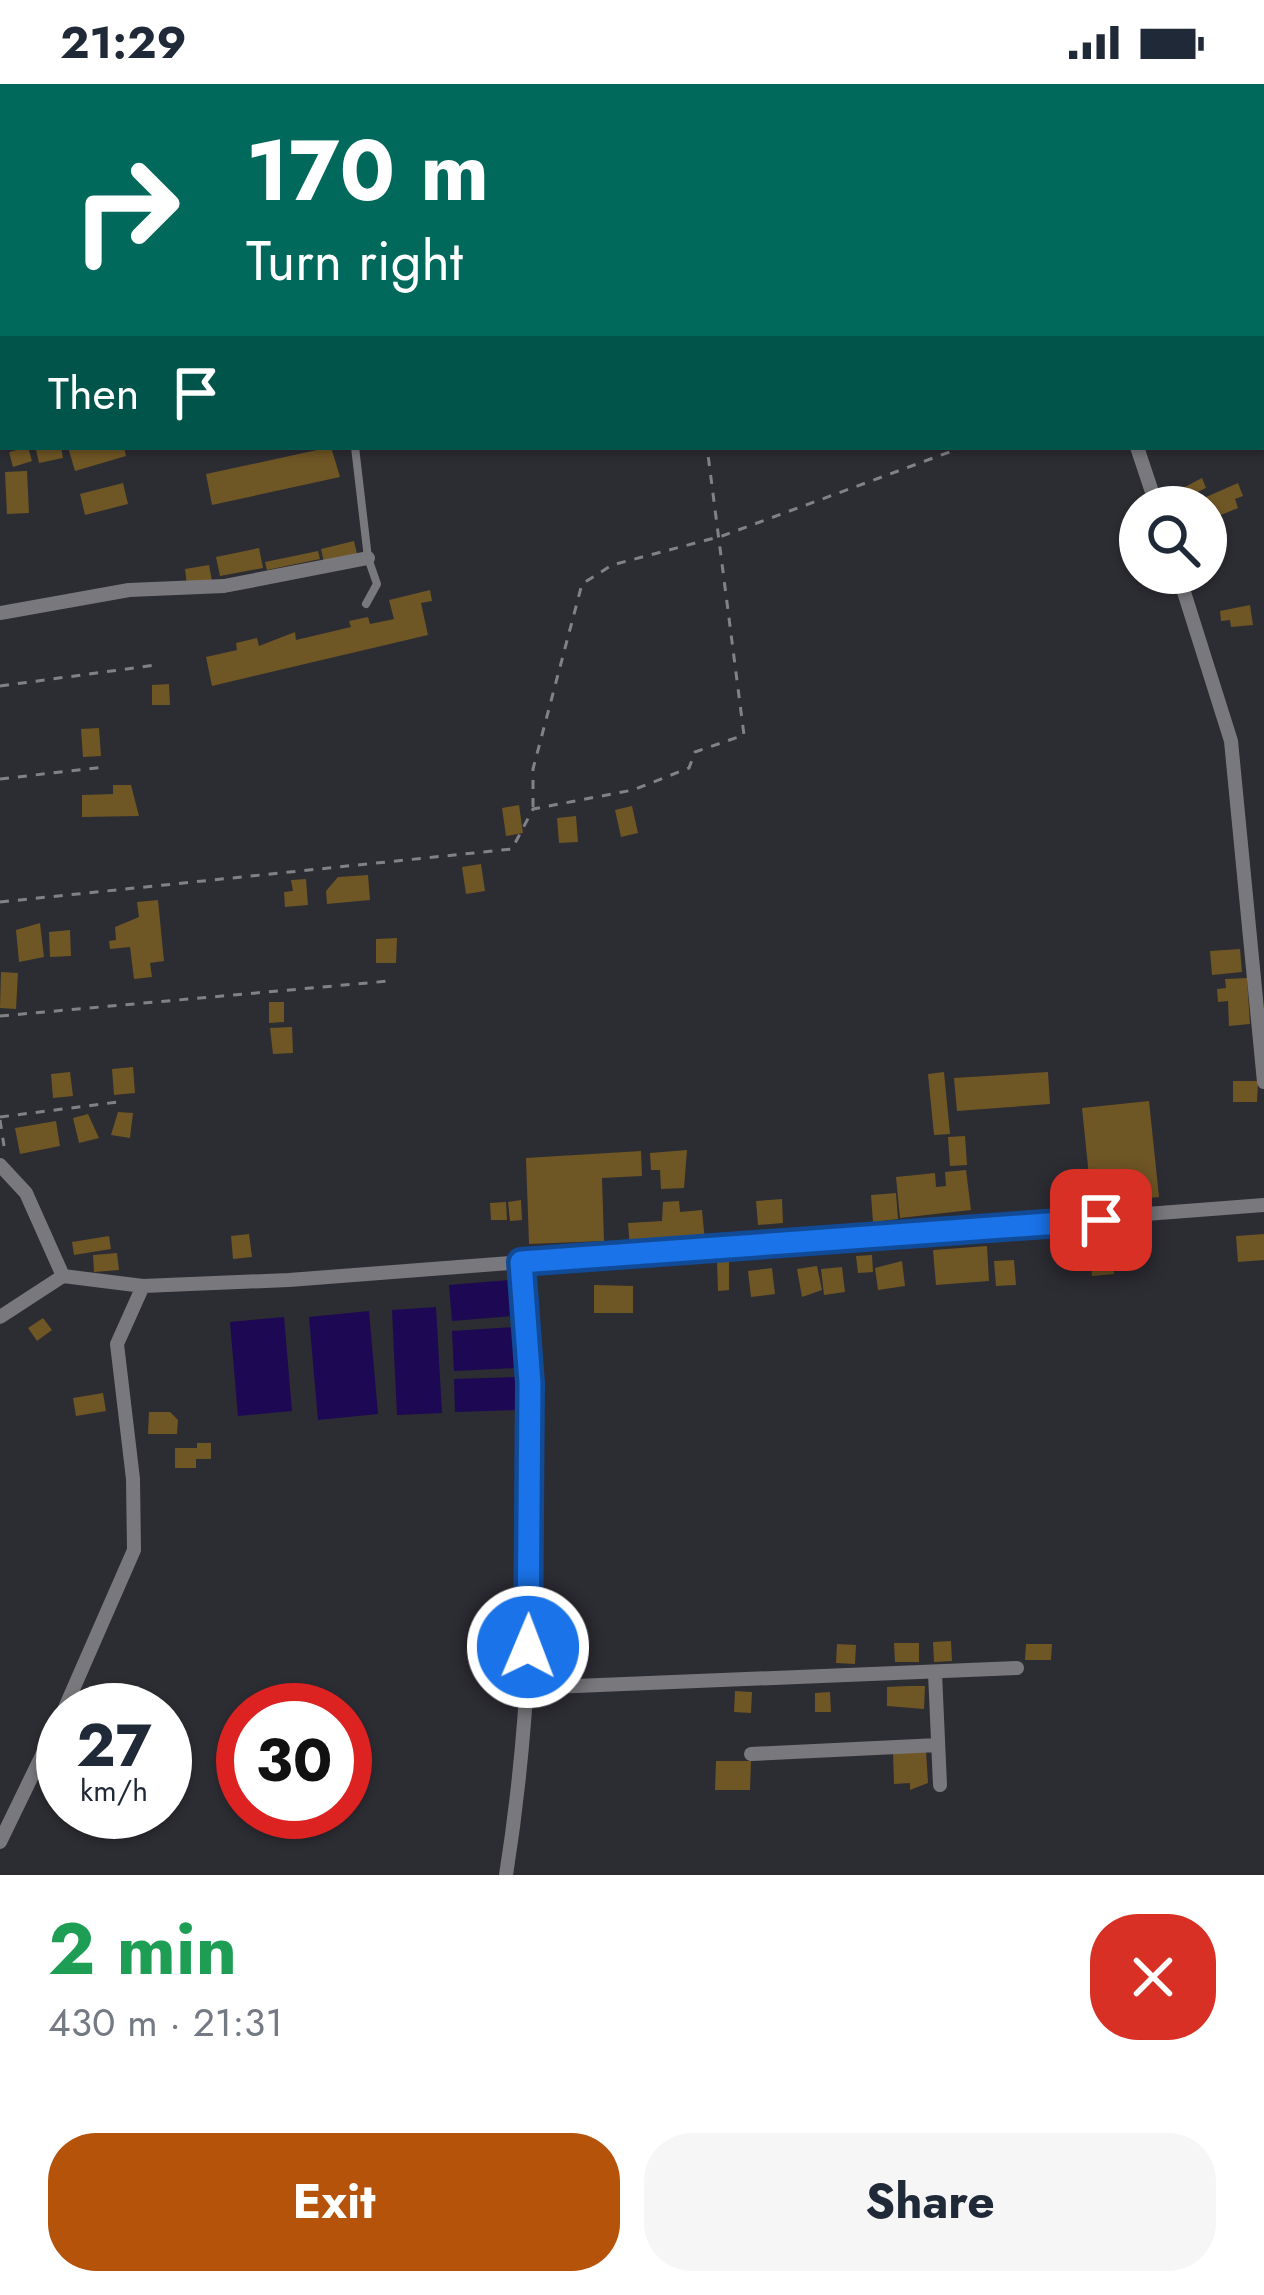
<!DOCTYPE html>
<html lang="en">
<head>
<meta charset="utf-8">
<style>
  :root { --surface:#fff; --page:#f6f6f7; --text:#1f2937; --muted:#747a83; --accent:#b45309 }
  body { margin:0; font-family:Jost,sans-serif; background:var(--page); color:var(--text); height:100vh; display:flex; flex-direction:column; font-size:45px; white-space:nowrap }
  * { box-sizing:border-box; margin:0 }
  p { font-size:39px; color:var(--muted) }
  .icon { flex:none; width:66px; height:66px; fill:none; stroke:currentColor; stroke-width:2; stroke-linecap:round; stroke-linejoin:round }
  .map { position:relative; height:1791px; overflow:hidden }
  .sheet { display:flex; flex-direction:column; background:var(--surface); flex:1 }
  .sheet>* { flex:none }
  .top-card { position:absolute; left:0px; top:0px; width:1266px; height:366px; box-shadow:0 3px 9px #0004; background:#00695c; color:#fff; overflow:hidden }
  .controls { position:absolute; left:1119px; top:402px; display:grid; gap:24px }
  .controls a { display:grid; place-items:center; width:108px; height:108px; border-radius:50%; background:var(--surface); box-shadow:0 3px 9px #0004; font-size:60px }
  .speed { position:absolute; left:36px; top:1599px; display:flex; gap:24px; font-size:60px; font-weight:700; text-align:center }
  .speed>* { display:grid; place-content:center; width:156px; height:156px; border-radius:50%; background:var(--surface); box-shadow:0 3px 9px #0004; line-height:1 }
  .speed small { font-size:30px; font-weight:400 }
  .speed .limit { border:18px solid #d22; background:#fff; color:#111 }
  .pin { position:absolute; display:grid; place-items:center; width:102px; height:102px; color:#fff; margin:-51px; border-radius:24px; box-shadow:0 6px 18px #0006 }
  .me { position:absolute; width:132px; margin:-66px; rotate:1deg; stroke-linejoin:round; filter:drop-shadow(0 0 9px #0008) }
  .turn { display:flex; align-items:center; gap:42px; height:252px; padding:0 48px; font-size:54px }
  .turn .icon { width:156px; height:156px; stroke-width:2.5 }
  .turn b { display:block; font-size:84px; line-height:102px }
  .then { display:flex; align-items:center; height:114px; padding:0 48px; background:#0003; gap:24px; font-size:45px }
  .round { display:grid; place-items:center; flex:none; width:126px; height:126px; border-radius:48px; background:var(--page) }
  .head { display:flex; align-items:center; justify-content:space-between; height:204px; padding:0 48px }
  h1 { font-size:72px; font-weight:700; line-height:90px; color:#1e9e55 }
  .button { display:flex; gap:24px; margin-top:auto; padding:24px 48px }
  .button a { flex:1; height:138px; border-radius:48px; background:var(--accent); color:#fff; font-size:48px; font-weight:700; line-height:138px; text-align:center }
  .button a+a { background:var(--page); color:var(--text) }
  .status { display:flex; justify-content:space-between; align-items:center; height:84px; padding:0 60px; background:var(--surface); direction:ltr }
  .status svg { height:33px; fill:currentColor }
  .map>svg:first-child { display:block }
</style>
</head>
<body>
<div class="status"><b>21:29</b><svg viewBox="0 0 49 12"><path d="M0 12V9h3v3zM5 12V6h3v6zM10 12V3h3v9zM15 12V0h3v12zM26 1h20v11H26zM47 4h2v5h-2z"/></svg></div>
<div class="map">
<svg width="1264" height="1791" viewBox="0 0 1264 1791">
  <rect width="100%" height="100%" fill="#2c2c33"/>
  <path fill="#1d0853" d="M511,1196l3,36 -62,5 -3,-36z
    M436,1223l6,106 -45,2 -5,-105z
    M369,1227l9,103 -60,6 -9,-103z
    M284,1233l8,94 -54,5 -8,-94z
    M515,1243l2,41 -63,3 -2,-40z
    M516,1293l1,33 -62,2 -1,-33z"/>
  <path fill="#6f5625" d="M28,363l4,14 -19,6 -4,-15z
    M54,363h7l2,11 -24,5 -3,-13z
    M68,363h56l2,9 -51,15z
    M331,363l9,30 -128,28 -6,-31z
    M27,387l2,42 -22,1 -2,-42z
    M1202,394l4,10 -23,11 -4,-9z
    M123,399l5,21 -43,11 -5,-21z
    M1238,399l5,13 -8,3 3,9 -27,11 -5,-22z
    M354,457l3,13 -33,8 -3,-13z
    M259,464l4,20 -43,8 -4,-19z
    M318,467l2,8 -53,11 -2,-8z
    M209,481l3,16 -25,4 -2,-16z
    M430,506l2,11 -11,2 7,32 -216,51 -6,-29 31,-7 -1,-7 21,-5 2,8 36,-14 1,8 55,-13 -2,-6 19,-4 2,7 24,-5 -5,-19z
    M1250,521l3,20 -22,2 -1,-7 -9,1 -1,-10z
    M169,600l1,21h-18v-20z
    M99,644l2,28 -18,1 -2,-28z
    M113,701h18l8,31 -57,1v-22l31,-1z
    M519,721l4,28 -17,3 -4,-28z
    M632,722l6,27 -17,4 -6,-27z
    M576,732l2,26 -19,1 -2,-25z
    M481,780l4,27 -19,3 -4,-27z
    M368,791l2,25 -43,4 -1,-13 12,-14z
    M306,795l2,26 -23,2 -1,-15 9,-1 -2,-11z
    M158,816l6,61 -14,2 2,14 -18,2 -4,-32 -20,2 -1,-8 7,-1 -1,-13 24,-10 -2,-15z
    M40,839l4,34 -25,5 -3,-32z
    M70,846l1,26 -21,1 -1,-25z
    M397,854l-1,25h-20v-24z
    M1240,865l2,23 -30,3 -2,-24z
    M1,888l17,1 -2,36 -16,-1z
    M1247,894l3,46 -21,2 -1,-25 -10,1 -1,-13 9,-1 -1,-9z
    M269,918h15v20l-15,1z
    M292,943l1,26 -20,1 -3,-26z
    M133,983l2,26 -21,2 -2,-26z
    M70,988l3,24 -20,2 -2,-24z
    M944,988l6,62 -16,1 -6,-61z
    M1048,988l2,32 -93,7 -3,-33z
    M1233,997h25l-1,21h-24z
    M1149,1017l10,96 -45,5 1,11 -22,2 -11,-107z
    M118,1028l15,1 -3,25 -19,-3z
    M88,1030l11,24 -20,5 -6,-25z
    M56,1037l4,25 -40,8 -5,-26z
    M965,1052l2,29 -17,1 -2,-29z
    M687,1066l-3,38 -23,1 -1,-19h-9l-1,-17z
    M641,1067l1,25 -40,2 2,63 -75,3 -3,-86z
    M966,1086l5,40 -71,8 -4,-41 39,-4 1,14 10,-1 -1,-14z
    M896,1109l2,26 -25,3 -2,-27z
    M782,1115l1,24 -25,2 -2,-24z
    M521,1116l1,20 -12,1 -2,-19z
    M679,1117l1,11 22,-2 3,32 -75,6 -2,-25 34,-2 1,-19z
    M506,1118l1,18h-16l-1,-17z
    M249,1150l3,23 -19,2 -2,-23z
    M1264,1150v26l-26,2 -2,-26z
    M109,1152l2,13 -37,6 -2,-13z
    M987,1162l2,35 -53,4 -3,-35z
    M1113,1168l1,22 -22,2 -2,-22z
    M117,1169l2,17 -25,2 -1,-17z
    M872,1171l1,17 -15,1 -2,-17z
    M717,1176h12v30l-11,1z
    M1014,1176l2,25 -20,1 -2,-25z
    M902,1177l3,25 -27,4 -3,-22z
    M817,1182l5,24 -20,7 -5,-28z
    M842,1183l3,25 -21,3 -3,-26z
    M772,1184l3,26 -24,3 -3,-26z
    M594,1201l39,1v27h-39z
    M43,1234l9,12 -15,11 -9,-13z
    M103,1309l3,18 -30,5 -3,-18z
    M149,1328h21l8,8 -1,14h-29z
    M197,1359h14v16h-15v9h-21v-20h22z
    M951,1557l1,20 -18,1 -1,-20z
    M894,1559h25v19h-24z
    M837,1560l19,1 -1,19 -19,-1z
    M1026,1560h26l-1,16h-26z
    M908,1602h17l-1,23 -37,-3v-19z
    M735,1607l17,1 -1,21 -17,-1z
    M830,1608l1,20h-16v-19z
    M926,1666l2,33 -18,7v-7l-16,1 -1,-32z
    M716,1677h35l-1,29h-35z"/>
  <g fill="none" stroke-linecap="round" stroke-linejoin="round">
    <path stroke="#818187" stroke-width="3" stroke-dasharray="9 9" stroke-linecap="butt" d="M160,3l7,-3
      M341,3l1,-3
      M0,72l3,-1
      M0,308l3,-3
      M0,602l156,-21
      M0,695l104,-12
      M533,723v-38l49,-185 30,-19 110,-29 241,-89
      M0,818l512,-53 21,-40 100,-19 56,-22 6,-16 49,-17 -37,-288
      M0,932l389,-35
      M0,1033l118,-15
      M0,1036l4,26"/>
    <path stroke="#79797d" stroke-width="8" d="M355,363l13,111 9,26 -11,20"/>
    <path stroke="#79797d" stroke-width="14" d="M459,0l1,3
      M1018,0l1,3
      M413,3l8,-3
      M0,136l3,-1
      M0,359l3,-1
      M1137,363l20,60
      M1178,489l53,168 33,341
      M0,529l129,-23 95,-4 144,-28
      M0,1081l26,28 37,83
      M0,1233l63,-41 80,10 146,-6 975,-75
      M935,1589l5,112
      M527,1604l490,-20
      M64,1626l70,-160 -1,-71 -16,-135 26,-58
      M751,1670l187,-9
      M0,1758l63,-130
      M506,1791c32,-201 31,-410 15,-613"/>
    <path stroke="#a5a5ab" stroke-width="21" d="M1144,0l1,3
      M1263,337l1,3"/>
  </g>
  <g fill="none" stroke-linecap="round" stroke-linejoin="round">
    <g stroke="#114b97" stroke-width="30">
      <path id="route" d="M528,1563l2,-264 -9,-121 580,-42"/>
    </g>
    <use href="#route" stroke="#1a73e8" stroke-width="21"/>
  </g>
</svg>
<div class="controls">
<a><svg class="icon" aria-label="search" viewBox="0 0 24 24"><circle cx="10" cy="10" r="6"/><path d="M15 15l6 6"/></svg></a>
</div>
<div class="speed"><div>27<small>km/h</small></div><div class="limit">30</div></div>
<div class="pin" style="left:1101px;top:1136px;background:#d93025"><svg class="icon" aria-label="arrive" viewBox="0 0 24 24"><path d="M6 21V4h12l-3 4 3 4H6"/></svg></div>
<svg class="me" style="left:528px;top:1563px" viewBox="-20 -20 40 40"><circle r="17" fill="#1a73e8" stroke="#fff" stroke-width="3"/><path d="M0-11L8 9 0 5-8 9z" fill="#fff"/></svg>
<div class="top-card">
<div class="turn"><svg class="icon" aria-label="right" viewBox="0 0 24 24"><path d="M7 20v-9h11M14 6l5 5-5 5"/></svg><div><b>170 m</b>Turn right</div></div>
<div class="then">Then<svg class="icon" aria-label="arrive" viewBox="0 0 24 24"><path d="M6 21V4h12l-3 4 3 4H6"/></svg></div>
</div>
</div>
<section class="sheet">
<div class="head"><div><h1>2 min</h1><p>430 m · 21:31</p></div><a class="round" style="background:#d93025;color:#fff"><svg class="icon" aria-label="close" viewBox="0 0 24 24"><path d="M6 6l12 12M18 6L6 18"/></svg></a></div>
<div class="button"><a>Exit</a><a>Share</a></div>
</section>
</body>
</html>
